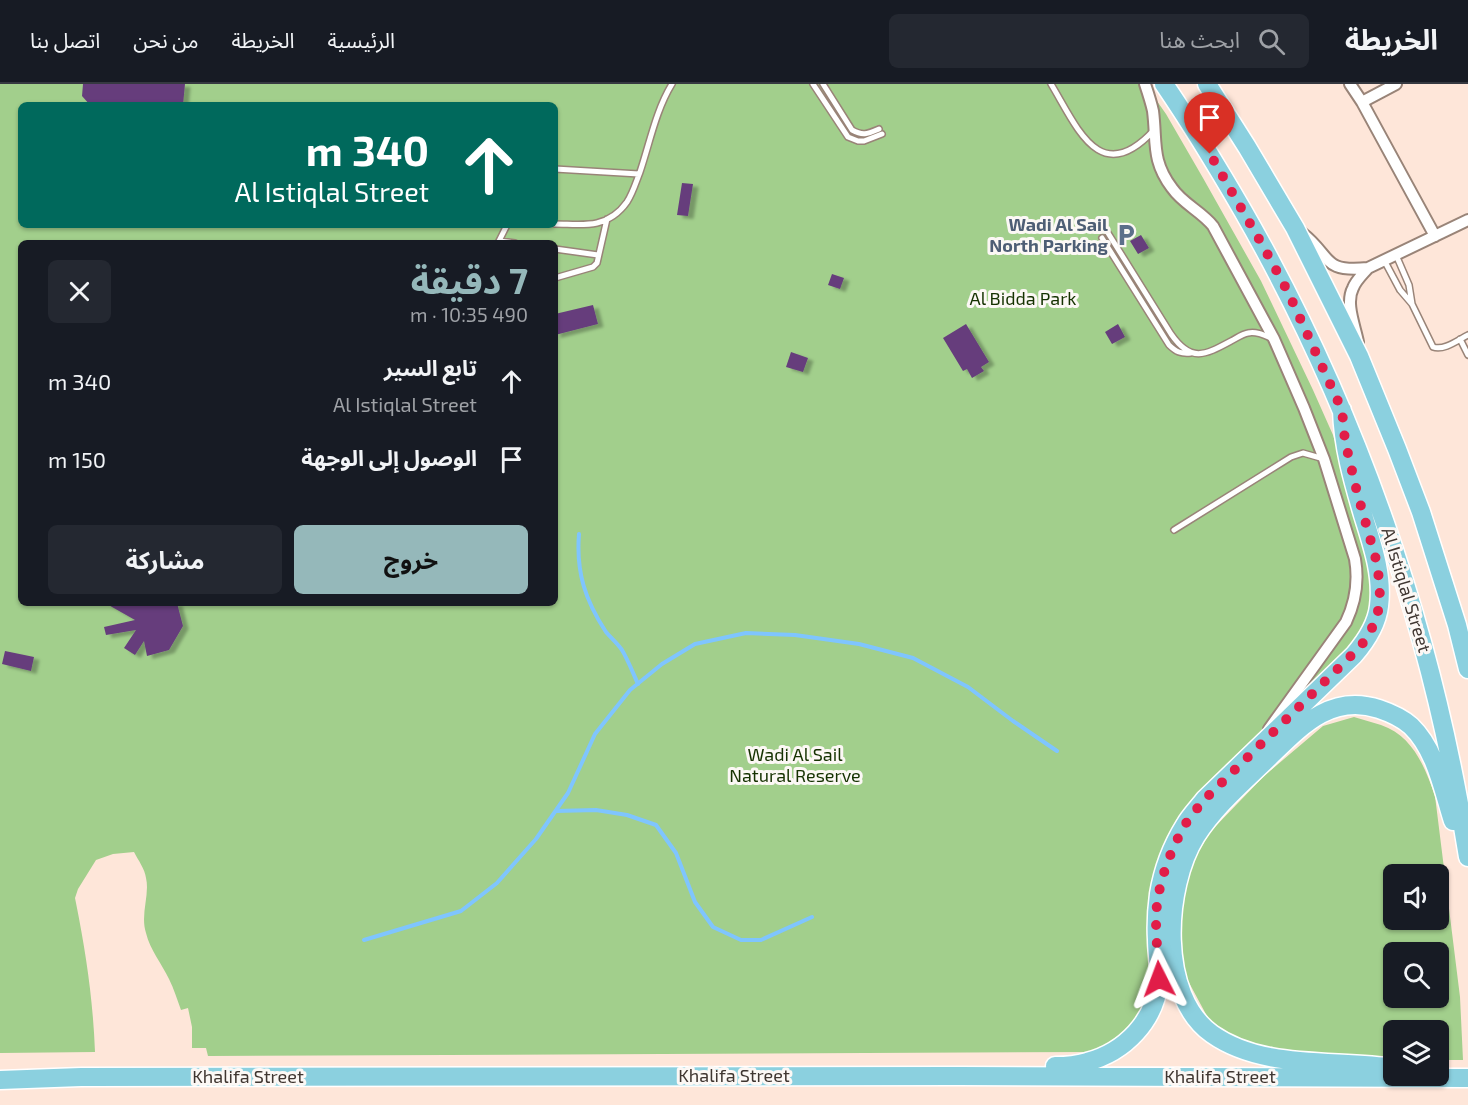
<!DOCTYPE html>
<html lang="ar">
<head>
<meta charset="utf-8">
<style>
  :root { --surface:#171b24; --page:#242831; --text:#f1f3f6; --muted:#9ea1a6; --line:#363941; --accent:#95b8ba }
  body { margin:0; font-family:"Exo 2","Noto Sans Arabic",sans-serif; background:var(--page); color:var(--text); direction:rtl; height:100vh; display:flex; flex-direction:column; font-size:22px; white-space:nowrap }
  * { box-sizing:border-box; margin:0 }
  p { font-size:20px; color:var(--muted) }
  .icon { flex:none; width:33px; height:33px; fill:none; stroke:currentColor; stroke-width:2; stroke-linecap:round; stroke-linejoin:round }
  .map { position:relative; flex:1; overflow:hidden; direction:ltr }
  .details { position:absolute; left:18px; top:156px; width:540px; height:366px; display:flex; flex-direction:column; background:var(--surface); border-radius:9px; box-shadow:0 2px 4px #0004; direction:rtl }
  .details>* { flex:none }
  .guide { position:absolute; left:18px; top:18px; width:540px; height:126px; border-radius:9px; box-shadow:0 2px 4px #0004; direction:rtl; background:#00695c; color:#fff; overflow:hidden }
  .tools { position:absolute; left:1383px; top:780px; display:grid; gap:12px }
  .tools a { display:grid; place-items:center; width:66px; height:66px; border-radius:9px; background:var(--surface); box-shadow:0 2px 4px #0004; font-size:30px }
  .pin { position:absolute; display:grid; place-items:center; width:51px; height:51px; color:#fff; margin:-62px -26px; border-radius:50% 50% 50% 0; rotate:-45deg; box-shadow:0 0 6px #0007 }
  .pin .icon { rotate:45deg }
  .me { position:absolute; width:66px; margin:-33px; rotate:357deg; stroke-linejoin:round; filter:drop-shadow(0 0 4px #0008) }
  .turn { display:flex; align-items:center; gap:21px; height:126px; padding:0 30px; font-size:27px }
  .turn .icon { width:78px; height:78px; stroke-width:2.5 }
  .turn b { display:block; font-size:42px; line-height:51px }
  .round { display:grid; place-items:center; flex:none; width:63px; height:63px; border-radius:9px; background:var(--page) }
  .head { display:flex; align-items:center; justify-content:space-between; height:102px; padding:0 30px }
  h1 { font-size:36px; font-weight:700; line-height:45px; color:var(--accent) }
  .primary-button { display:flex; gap:12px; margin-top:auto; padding:12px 30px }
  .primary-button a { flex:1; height:69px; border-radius:9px; background:var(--accent); color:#111; font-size:24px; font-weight:700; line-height:69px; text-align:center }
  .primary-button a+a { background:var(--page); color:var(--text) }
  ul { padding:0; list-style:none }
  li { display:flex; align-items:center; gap:18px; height:78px; padding:0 30px }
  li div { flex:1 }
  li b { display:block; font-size:22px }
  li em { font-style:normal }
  header { display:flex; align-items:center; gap:36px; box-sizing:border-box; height:84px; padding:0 30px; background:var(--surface); border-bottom:2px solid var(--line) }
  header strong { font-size:28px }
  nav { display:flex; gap:33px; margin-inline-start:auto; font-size:21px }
  .search { width:420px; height:54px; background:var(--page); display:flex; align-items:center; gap:15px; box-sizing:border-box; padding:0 21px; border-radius:9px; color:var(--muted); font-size:22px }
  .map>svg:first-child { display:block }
</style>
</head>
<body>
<header>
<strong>الخريطة</strong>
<div class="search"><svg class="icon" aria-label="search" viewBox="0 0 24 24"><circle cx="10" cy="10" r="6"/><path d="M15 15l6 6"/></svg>ابحث هنا</div>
<nav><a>الرئيسية</a><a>الخريطة</a><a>من نحن</a><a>اتصل بنا</a></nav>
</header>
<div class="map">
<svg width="1468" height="1021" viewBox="0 0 1468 1021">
  <defs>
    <filter id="shadow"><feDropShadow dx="5.5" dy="3" stdDeviation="1.5" flood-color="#0004"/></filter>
  </defs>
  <rect width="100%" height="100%" fill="#fee6d9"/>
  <path fill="#a2cf8c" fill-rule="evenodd" d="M0,0h1145l21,30 37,64 58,103 52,109 20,45 43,138 -2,32 -9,27 -151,150 -77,247 -44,23 -885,4 -2,-8h-14v-21l-4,-19 -7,2c-4,-11 -7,-21 -12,-31 -7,-15 -19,-29 -23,-46 -6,-19 4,-38 0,-55 -1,-9 -8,-18 -12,-26l-21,2 -17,6 -18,29 -3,9 1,5c10,50 17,97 19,149l-95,1zM21,21h534v120h-534zM21,159h534v360h-534z
    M1354,633c9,3 18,5 27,8 32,11 44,42 54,71l25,201 3,63h-24l-1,-30h-44l-1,29 -67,-2 -64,-11 -30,-8 -24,-20 -22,-41 -6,-23 1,-49 6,-25 8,-23 16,-26 53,-55 59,-50zM1394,790h44v46h-44zM1394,868h44v46h-44z"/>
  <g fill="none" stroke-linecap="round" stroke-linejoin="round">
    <path stroke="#7fc5fe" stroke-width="4" d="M579,450c-3,38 6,66 27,98 5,6 11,11 16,18 6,10 11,23 16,34
      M556,727l40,-1 31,5 29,10 20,28 19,49 18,25 28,13h20l51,-23
      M364,856l97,-29 36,-28 39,-44 32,-46 27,-59 35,-44 32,-26 33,-20 51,-11 49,2 64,9 54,14 55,29 45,34 44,30"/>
  </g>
  <path fill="#663e7c" filter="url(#shadow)" d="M83,0h102l-2,21h-93l-8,-9z
    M682,99l11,1 -5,32 -11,-1z
    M1141,151l8,13 -11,6 -8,-13z
    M832,190l12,4 -4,11 -12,-4z
    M593,221l5,19 -43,11v-21z
    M966,240l23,38 -8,5 3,4 -12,7 -5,-9 -4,2 -20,-33z
    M1118,240l7,13 -13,7 -7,-12z
    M791,268l17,6 -5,14 -17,-5z
    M105,519h72l6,23 -14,24 -22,6 -3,-15 -9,14 -11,-7 12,-18 -30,5 -2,-8 31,-7z
    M5,567l29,6 -3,14 -29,-7z"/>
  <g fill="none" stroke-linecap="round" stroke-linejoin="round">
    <g stroke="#998478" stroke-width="8">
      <path id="service" d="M813,0l35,53 10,4h6l18,-7
        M823,0l29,46c11,6 15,4 27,-1
        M1051,0c26,43 49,105 103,46
        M555,85l84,5
        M555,140c14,0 29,2 42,-1 12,-3 23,-11 30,-21 6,-9 9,-20 13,-30 10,-30 16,-62 32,-88
        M1108,149l63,101c20,29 34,21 60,7 6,-3 11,-7 17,-8 8,-2 16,2 23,5
        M1102,154l67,107c7,7 12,9 22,8
        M499,157l16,2
        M498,159l9,-18
        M555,165l43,6
        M1396,171l13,30 3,19
        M1384,176l16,30 12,14 21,43c11,4 25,-7 35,-12
        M555,194l38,-11 4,-4 10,-44
        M1460,255l8,16
        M1174,446l117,-73 12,-4 21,6"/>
    </g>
    <g stroke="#998478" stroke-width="14">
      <path id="minor" d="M1145,0c3,9 6,18 8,27 4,31 -2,49 19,77 11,16 29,23 41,38l61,113 30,69 20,51 31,100c4,23 1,42 -9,63l-77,107
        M1350,0l12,18 73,134
        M1362,18l34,-18
        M1302,149c30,23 19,40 66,35l100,-48
        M1358,258c-3,-16 -13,-39 -5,-54 3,-8 10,-14 15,-20"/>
    </g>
    <g stroke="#fff" stroke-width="21">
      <path id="primary" d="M1164,0c28,41 54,84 79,127 114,199 190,419 225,646
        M1207,0l40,63 48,81 64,128 38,93 24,63 36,113 11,44
        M1055,982c11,0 22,-1 32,-4 38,-10 68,-41 72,-81 1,-14 -2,-28 -2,-41 -1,-16 0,-31 2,-46 4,-24 13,-48 26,-69 5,-9 13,-17 20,-26l149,-144c12,-14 23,-31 25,-49 4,-31 -7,-62 -16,-91 -10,-34 -20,-69 -21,-105
        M1394,984c-59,-9 -131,2 -182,-34 -54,-38 -48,-147 -16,-198 18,-28 43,-50 67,-73 34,-32 65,-71 116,-54 12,4 23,9 32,17 25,24 32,64 42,95
        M0,996l81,-3 878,-1 509,2"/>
    </g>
    <use href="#service" stroke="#fff" stroke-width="5"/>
    <use href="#minor" stroke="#fff" stroke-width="10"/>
    <use href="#primary" stroke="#8bd0df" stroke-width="18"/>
  </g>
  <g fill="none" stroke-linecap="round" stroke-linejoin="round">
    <path stroke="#e11d48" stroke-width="10" stroke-dasharray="0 18" d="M1159,895c-1,-21 -3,-41 -3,-61 1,-32 13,-65 29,-93 5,-9 13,-17 19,-25l157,-154 11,-18 4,-11 3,-9 1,-20 -3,-25 -20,-71 -12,-51 -3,-31 -54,-118 -25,-46 -53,-92"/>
  </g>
  <defs>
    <g id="parking-bare" transform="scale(1.8)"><path d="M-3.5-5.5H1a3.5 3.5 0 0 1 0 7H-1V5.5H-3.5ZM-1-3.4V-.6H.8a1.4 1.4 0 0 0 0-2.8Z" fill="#5c6f8a" stroke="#fcf8f5" stroke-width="2.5" paint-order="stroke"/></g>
  </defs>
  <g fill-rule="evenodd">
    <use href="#parking-bare" x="1126" y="151"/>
  </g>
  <g text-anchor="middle" stroke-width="6" stroke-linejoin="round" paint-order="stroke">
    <g font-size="18" font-weight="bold" fill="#4e5e75" stroke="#fcf8f5" text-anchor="end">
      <text x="1108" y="147">Wadi Al Sail<tspan x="1108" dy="21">North Parking</tspan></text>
    </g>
    <g font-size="18" fill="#153201" stroke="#fcf8f5">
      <text x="1023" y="221">Al Bidda Park</text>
      <text x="795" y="677">Wadi Al Sail<tspan x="795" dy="21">Natural Reserve</tspan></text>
    </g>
    <g font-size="18" fill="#3f3631" stroke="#fcf8f5">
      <text transform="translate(1406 506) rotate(73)" y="6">Al Istiqlal Street</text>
      <text x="734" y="998">Khalifa Street</text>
      <text x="248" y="999">Khalifa Street</text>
      <text x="1220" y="999">Khalifa Street</text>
    </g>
  </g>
</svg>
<div class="tools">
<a><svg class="icon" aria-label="sound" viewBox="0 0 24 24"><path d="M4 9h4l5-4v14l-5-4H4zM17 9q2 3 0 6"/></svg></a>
<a><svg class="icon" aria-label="search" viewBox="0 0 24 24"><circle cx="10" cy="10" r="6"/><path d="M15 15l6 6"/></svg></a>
<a><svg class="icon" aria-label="layers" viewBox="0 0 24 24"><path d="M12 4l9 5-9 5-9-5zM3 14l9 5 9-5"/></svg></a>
</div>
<div class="pin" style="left:1210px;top:70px;background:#d93025"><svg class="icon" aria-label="arrive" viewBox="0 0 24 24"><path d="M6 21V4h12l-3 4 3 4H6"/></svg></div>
<svg class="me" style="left:1159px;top:895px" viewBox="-20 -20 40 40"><path d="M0-17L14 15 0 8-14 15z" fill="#e11d48" stroke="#fff" stroke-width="4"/></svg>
<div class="guide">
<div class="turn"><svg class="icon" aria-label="ahead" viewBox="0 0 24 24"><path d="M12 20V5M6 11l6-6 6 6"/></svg><div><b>340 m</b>Al Istiqlal Street</div></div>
</div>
<section class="details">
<div class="head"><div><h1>7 دقيقة</h1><p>490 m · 10:35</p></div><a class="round"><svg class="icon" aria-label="close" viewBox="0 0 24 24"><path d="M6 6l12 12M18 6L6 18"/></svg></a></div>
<ul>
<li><svg class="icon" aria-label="ahead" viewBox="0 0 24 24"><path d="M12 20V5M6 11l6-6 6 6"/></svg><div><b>تابع السير</b><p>Al Istiqlal Street</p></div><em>340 m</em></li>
<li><svg class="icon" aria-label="arrive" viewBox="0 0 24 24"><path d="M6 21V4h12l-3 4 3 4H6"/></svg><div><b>الوصول إلى الوجهة</b></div><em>150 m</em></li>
</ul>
<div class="primary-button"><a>خروج</a><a>مشاركة</a></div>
</section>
</div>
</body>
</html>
